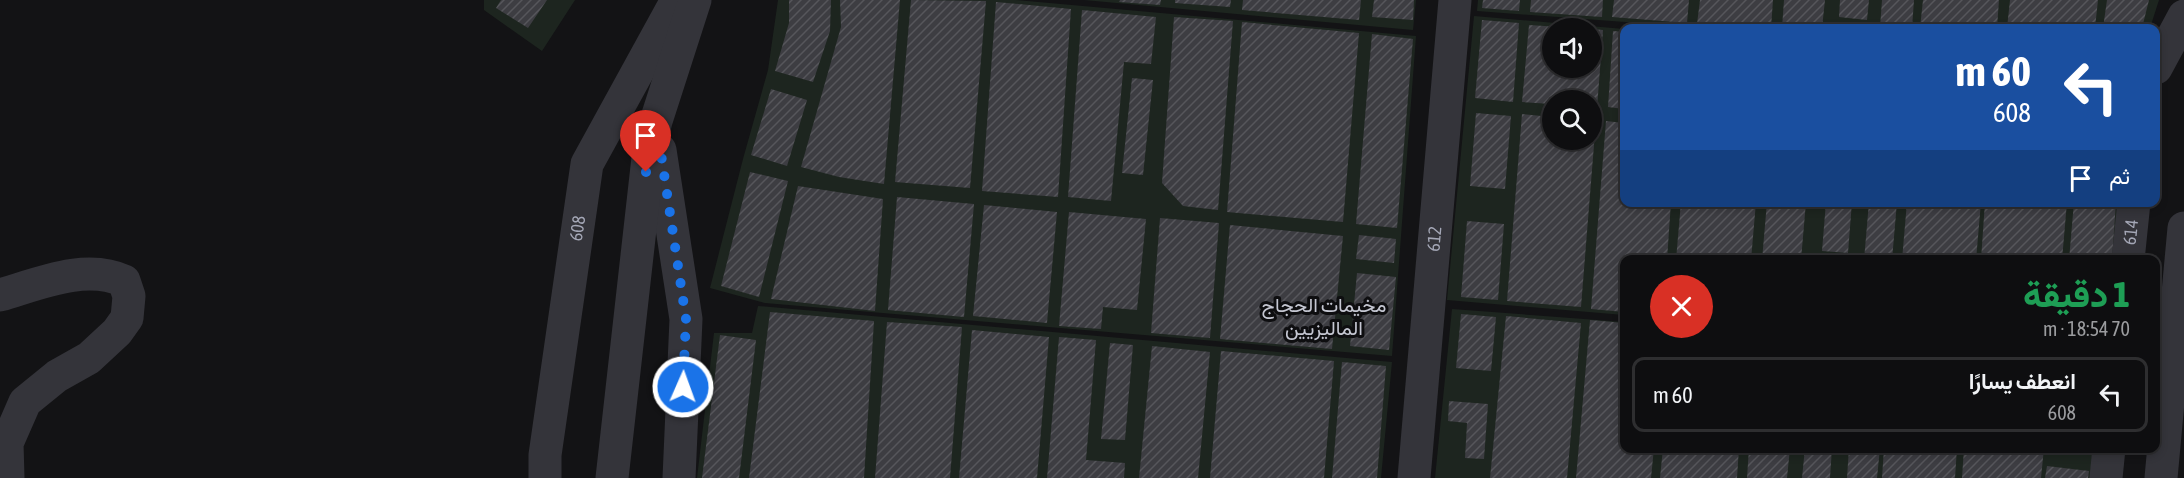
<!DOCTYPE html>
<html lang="ar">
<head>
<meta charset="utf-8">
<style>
  :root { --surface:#0e0e10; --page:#171719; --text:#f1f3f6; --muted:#9b9c9f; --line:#2e2e30 }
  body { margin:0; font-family:"Asap Condensed",Vazirmatn,sans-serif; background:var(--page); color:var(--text); direction:rtl; height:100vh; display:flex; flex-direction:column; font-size:22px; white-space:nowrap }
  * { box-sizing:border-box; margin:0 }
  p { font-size:20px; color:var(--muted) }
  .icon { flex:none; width:33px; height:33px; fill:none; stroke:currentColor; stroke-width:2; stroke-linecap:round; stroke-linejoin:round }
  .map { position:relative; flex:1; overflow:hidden; direction:ltr }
  .panel { position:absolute; left:1620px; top:255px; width:540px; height:198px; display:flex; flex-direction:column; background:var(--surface); border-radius:12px; box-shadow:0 3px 9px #0003,0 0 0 2px var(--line); direction:rtl }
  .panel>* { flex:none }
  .top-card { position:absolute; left:1620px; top:24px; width:540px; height:183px; border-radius:12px; box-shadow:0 3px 9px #0003,0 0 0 2px var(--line); direction:rtl; background:#1a4fa0; color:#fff; overflow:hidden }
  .fabs { position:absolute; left:1542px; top:18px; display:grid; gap:12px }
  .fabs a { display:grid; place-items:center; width:60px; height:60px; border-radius:50%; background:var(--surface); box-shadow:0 3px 9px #0003,0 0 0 2px var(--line); font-size:30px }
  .pin { position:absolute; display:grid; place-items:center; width:51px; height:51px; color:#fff; margin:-62px -26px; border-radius:50% 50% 50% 0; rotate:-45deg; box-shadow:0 0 6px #0007 }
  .pin .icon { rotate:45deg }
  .me { position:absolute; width:66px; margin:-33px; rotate:2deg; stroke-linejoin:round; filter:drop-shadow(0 0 4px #0008) }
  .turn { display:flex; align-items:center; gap:21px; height:126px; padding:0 30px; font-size:27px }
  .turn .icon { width:78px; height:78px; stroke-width:2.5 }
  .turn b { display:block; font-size:42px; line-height:51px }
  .then { display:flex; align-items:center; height:57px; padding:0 30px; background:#0003; gap:12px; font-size:22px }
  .round { display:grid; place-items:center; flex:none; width:63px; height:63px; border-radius:32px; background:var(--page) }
  .head { display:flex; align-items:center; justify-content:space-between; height:102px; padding:0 30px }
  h1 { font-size:36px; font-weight:800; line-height:45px; color:#1e9e55 }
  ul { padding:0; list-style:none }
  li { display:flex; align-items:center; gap:18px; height:75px; margin:0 12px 9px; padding:0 18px; border:3px solid var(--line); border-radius:12px }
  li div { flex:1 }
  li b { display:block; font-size:22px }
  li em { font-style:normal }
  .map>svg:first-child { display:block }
</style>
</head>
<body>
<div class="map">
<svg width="2184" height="478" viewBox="0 0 2184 478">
  <defs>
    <pattern id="building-hatch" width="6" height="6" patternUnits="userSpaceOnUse" patternTransform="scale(1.5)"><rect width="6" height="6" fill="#3d3d42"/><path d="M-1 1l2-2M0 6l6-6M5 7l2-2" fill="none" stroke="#56565b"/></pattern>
  </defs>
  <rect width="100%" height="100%" fill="#131315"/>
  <path fill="#1d251f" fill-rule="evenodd" d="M484,0h91l-33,51 -58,-41z
    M778,0h238l400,36 -24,320 -627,-53 -55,-15 33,-129 25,-89z
    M1084,0h332l-3,30z
    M1478,0h681l-9,28h-444l-229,-17z
    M1474,16l150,13v173l496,1 -7,56 -489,1v55l-177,-15zM1552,28h40v40h-40zM1552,100h40v40h-40z
    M758,306l634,56 -11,116h-684l17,-145h38z
    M1452,309l172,13v126l469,1 -3,29h-655z"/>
  <path fill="url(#building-hatch)" d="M501,0h46l-19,28 -32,-20z
    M789,0h42l-1,31 -17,51 -38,-11 14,-48z
    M840,0h60l-16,184 -45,-7 -38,-10 40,-140z
    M911,0l75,1 -16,187 -75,-6z
    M1120,0h41l-1,5 -41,-3z
    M1175,0h56l-1,7 -55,-4z
    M1243,0h118l-2,20 -117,-10z
    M1374,0h40l-1,20 -41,-3z
    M1483,0h37l-1,11 -37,-3z
    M1531,0h72l-1,17 -72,-5z
    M1614,0h75l-2,23 -75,-6z
    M1700,0h73l-2,28h-27l-47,-4z
    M1784,0h41l-3,28h-40z
    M1840,0h29l-2,20 -28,-3z
    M1882,0h32l-2,28h-32z
    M1923,0h76l-2,28h-77z
    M2010,0h88l-3,28h-88z
    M2107,0h42l-7,28h-39z
    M996,2l75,7 -13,188 -76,-6z
    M1082,10l74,7 -5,47 -27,-2 -13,139 -43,-4z
    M1174,17l59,4 -15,189 -35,-4 -21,-23z
    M1482,20l37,3 -6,79 -38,-4z
    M1242,22l117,11 -16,189 -116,-10z
    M1529,25l31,2v1h-8v40h40v-39l11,1 -6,78 -5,-1v-7h-40v4l-30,-2z
    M1613,31l11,1v77l-16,-2z
    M1372,34l41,5 -16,189 -41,-4z
    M1132,78l21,2 -10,95 -21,-2z
    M771,89l36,11 -20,66 -36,-11z
    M1476,113l35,3 -6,73 -35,-3z
    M1522,114l30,3v23h40v-20h4l-15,187 -74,-6z
    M1606,121l18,2v79h47l-4,58h-43v52l-33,-3z
    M750,172l38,9 -29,116 -38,-11z
    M798,186l85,13 -8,112 -104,-12z
    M897,197l77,7 -10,113 -76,-7z
    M1681,202h75l-5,58h-75z
    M1767,202h39l-5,58h-39z
    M1826,202h26l-4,51 -26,-2z
    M1869,202h28l-5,58h-28z
    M1907,202h74l-5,58h-74z
    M1985,202h82l-5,58h-81z
    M2074,202h42l-4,58h-43z
    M984,205l73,7 -10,111 -74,-7z
    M1069,212l77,7 -9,91 -34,-3 -2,22 -42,-3z
    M1160,218l59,5 -9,115 -59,-5z
    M1467,221l37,3 -6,76 -37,-3z
    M1230,225l113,11 -11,113 -112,-10z
    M1359,235l37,4 -2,24 -38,-4z
    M1357,273l39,4 -7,73 -39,-4z
    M770,312l104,9 -10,157h-115z
    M1461,314l35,3 -5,54 -35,-3z
    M1506,316l75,7 -14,155h-77z
    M1590,320l34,3v125h30l-3,30h-75z
    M887,322l75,5 -12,151h-75z
    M972,330l77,7 -12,141h-78z
    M720,335l36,5 -17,138h-37z
    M1059,337l37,3 -10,120 39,3 -1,15h-77z
    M1110,343l23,2 -8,95 -24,-1z
    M1152,346l58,6 -12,126h-59z
    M1221,351l113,10 -10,117h-114z
    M1342,362l44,4 -9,112h-45z
    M1449,401l39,3 -4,55 -19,-1 2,-35 -19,-2z
    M1663,448h76l-2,30h-77z
    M1749,448h41l-3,30h-40z
    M1805,448h27l-2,30h-28z
    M1849,448h31l-3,30h-30z
    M1884,448h73l-2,30h-73z
    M1964,448h80l-3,30h-79z
    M2051,448h41l-1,7 -41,-4z
    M2047,466l42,5 -1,7h-43z"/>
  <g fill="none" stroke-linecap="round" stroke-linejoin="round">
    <g stroke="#34343a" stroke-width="33">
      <path d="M2156,68l28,-52"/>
      <path d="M660,150l26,169 -7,159"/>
      <path id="s1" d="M2128,260l6,-58"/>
      <path d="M0,295c38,-11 86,-32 124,-14l5,15 -2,22 -10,14 -28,26 -32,18 -32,26 -18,41 1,35"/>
      <path id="s2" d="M545,478v-23l42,-291 90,-164"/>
      <path d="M612,478l37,-329 7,-28 39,-121"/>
      <path id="s3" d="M1414,478l41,-478"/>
      <path d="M2106,478l3,-30"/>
      <path d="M2161,478l23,-250"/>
    </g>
  </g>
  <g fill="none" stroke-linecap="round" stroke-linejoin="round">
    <path stroke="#1a73e8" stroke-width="10" stroke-dasharray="0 18" d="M646,172l3,-23 7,-28 30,198 -3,68"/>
  </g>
  <g text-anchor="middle" stroke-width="6" stroke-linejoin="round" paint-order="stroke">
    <g font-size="18" fill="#a4a7b6" stroke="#0e0e10">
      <text dy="6" stroke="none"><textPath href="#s2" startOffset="252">608</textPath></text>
      <text dy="6" stroke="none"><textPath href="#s1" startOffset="28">614</textPath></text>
      <text dy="6" stroke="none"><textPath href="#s3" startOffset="240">612</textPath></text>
    </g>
    <g font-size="20" fill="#c5c7d2" stroke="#0e0e10">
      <text x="1324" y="312">مخيمات الحجاج<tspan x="1324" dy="23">الماليزيين</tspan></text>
    </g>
  </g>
</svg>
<div class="fabs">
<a><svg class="icon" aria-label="sound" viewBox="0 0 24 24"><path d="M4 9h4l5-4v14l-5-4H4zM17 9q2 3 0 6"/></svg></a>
<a><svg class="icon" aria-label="search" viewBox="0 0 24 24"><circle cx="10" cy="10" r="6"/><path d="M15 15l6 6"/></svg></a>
</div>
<div class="pin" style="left:646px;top:172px;background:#d93025"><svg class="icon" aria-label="arrive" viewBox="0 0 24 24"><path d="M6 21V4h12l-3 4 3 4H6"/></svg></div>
<svg class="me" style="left:683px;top:387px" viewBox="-20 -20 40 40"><circle r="17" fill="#1a73e8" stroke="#fff" stroke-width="3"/><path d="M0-11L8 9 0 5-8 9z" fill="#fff"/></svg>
<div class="top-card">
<div class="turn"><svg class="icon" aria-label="left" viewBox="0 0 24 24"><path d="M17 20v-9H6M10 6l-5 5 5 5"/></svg><div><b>60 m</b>608</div></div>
<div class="then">ثم<svg class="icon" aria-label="arrive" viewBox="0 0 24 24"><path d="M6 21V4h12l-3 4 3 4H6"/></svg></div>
</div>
<section class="panel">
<div class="head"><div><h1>1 دقيقة</h1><p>70 m · 18:54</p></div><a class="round" style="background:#d93025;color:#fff"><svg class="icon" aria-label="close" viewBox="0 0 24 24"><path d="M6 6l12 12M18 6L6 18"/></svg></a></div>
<ul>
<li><svg class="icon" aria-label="left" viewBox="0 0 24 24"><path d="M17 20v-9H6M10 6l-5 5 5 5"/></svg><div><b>انعطف يسارًا</b><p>608</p></div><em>60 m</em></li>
</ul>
</section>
</div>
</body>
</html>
